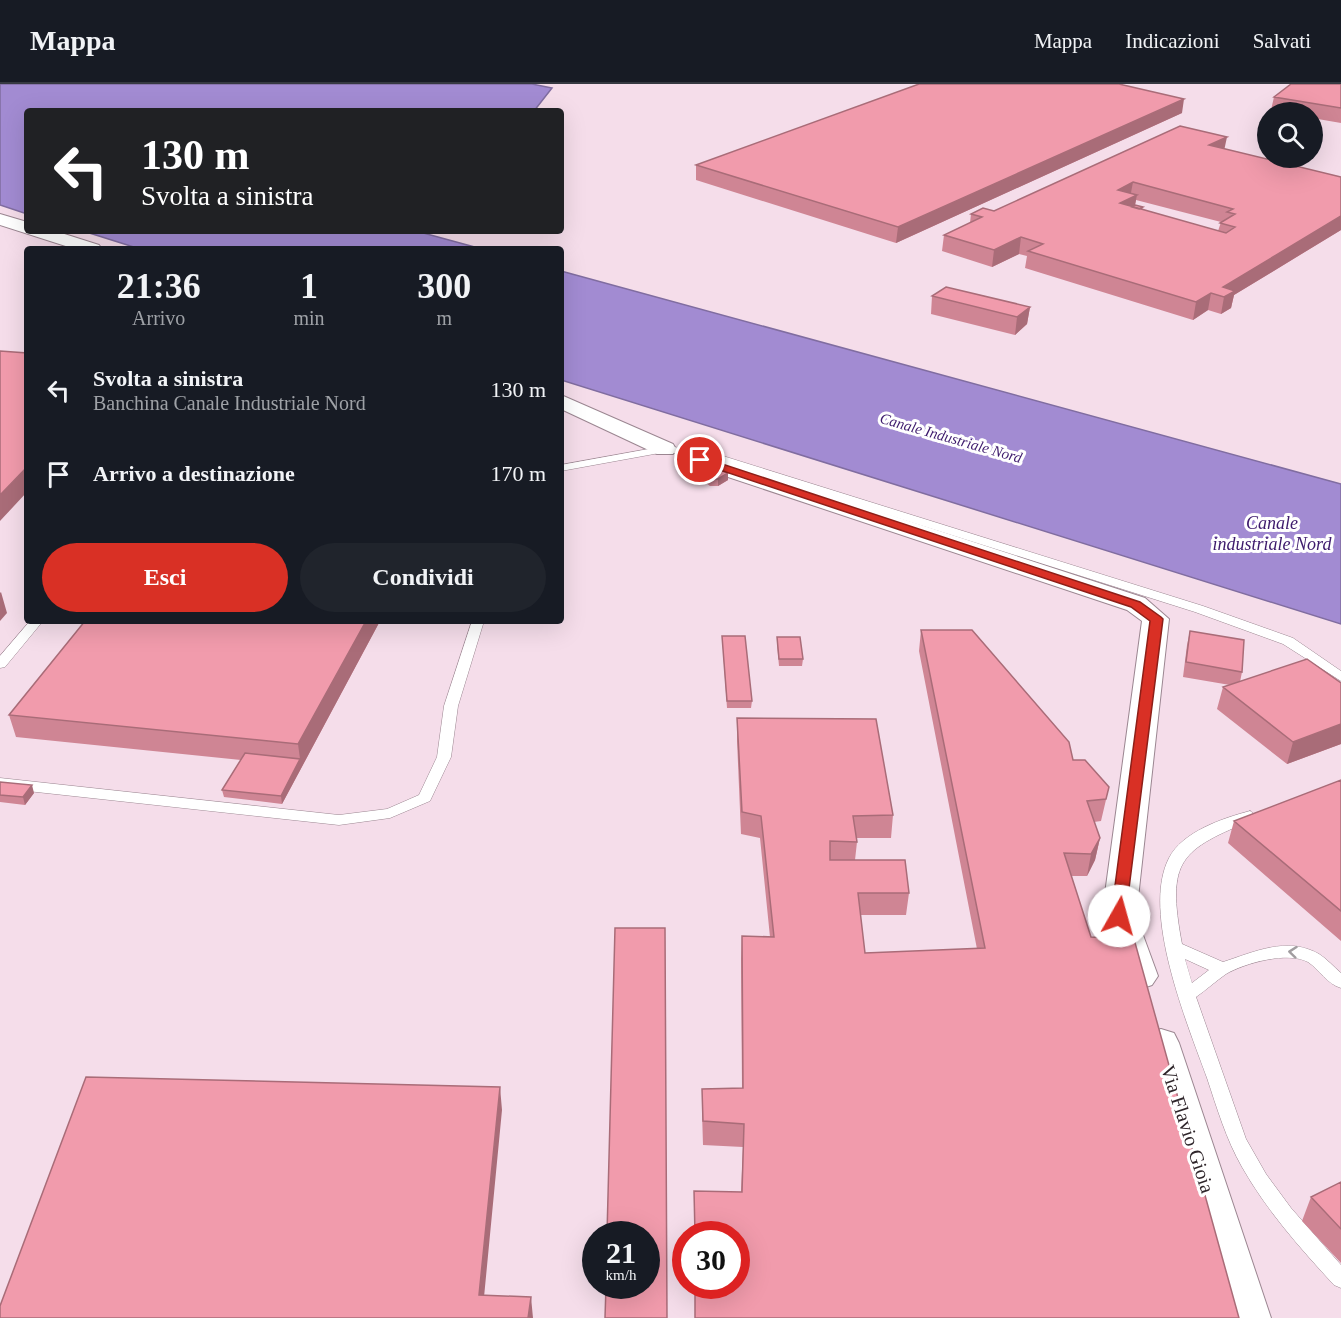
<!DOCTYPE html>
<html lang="it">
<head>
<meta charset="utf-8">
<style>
  :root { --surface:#171b24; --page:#20242c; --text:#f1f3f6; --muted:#9ea1a6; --line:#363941; --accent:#d93025 }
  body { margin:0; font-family:"Times New Roman",serif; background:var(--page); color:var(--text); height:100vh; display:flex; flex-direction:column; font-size:22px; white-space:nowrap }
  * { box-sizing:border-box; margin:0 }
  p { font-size:20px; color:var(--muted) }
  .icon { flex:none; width:33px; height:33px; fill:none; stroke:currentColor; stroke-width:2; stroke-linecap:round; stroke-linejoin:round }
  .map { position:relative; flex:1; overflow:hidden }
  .sheet { position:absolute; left:24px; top:162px; width:540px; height:378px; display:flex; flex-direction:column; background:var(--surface); border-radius:6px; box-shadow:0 6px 24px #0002 }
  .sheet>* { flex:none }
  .guide { position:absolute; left:24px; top:24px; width:540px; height:126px; border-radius:6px; box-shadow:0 6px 24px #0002; background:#202124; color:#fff; overflow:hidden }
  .tools { position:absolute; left:1257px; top:18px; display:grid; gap:12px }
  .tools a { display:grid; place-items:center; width:66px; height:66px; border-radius:50%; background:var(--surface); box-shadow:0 6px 24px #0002; font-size:30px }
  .speed { position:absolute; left:582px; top:1137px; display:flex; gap:12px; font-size:30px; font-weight:700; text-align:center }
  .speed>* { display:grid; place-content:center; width:78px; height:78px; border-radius:50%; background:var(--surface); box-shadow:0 6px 24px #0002; line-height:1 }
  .speed small { font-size:15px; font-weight:400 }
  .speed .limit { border:9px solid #d22; background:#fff; color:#111 }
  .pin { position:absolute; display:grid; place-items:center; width:51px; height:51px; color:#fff; margin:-26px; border:3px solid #fff; border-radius:50%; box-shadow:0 2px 6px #0007 }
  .me { position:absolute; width:66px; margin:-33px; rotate:7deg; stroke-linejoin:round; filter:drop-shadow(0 0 4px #0008) }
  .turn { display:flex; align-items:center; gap:21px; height:126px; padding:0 18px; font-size:27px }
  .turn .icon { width:78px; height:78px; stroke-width:2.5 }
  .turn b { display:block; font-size:42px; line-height:51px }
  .eta { display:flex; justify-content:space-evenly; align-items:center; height:102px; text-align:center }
  .eta b { font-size:36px; font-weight:700; line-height:42px }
  .cta { display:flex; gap:12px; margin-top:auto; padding:12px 18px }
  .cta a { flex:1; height:69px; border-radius:36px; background:var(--accent); color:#fff; font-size:24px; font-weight:700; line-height:69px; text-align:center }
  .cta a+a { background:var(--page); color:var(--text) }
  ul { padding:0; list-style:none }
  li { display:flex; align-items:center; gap:18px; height:84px; padding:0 18px }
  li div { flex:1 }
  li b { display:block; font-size:22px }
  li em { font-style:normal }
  header { display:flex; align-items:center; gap:36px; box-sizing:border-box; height:84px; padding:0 30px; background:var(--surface); border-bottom:2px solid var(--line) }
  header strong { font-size:28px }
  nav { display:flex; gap:33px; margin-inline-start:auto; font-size:21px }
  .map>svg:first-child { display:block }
</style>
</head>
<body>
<header>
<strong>Mappa</strong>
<nav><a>Mappa</a><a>Indicazioni</a><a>Salvati</a></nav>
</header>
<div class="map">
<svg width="1341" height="1234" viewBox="0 0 1341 1234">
  <rect width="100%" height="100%" fill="#f5ddea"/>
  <path fill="#a28bd2" stroke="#806da0" stroke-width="1.5" d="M0,0h532l20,4 -18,23h-507v103l-27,-9z
    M83,147h333l66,18h-342z
    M561,187l780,213v140l-780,-244z"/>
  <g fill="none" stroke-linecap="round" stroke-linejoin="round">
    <g stroke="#9b8691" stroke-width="1">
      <path id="service" d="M665,362l42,5 496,155 90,32 48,33v10l-58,-37 -88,-32 -493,-156 -37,-4 -104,19v-6z
        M30,537h13l-38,46 -5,1v-12z
        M472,537h12l-26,85 -7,51 -21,44 -40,17 -51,7 -339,-37v-10l339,37 48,-6 32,-14 18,-38 7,-51z
        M1250,727l7,5 -2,3c-75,31 -89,40 -73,125l41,18c31,-10 64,-26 96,-8 8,5 15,13 22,19v15c-14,-4 -21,-18 -33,-26 -20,-11 -63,1 -82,12 -10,7 -20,16 -30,23l50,142 20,35 25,34 50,57v23l-7,-3c-34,-37 -67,-74 -92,-118 -16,-28 -25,-59 -35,-89 -20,-55 -66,-166 -38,-220 13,-26 54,-40 81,-47zM1185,875l24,11 -17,13z"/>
    </g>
    <g stroke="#9b8691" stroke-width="2">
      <path id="minor" d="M0,130l27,8v9h28l44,14 3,4h-27l-75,-24z
        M561,311l112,49 3,5 -3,5h-16l-96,-45z
        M700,369l445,145 24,21 -33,297 22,60 -6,9 -12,4 -12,-4 -26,-69 40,-295 -15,-11 -435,-145 -3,-5 3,-5z
        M1161,945l13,4 5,10 92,275h-44l-84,-275 5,-10z"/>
    </g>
    <use href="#service" fill="#fff" fill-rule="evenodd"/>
    <use href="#minor" fill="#fff" fill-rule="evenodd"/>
  </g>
  <path fill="#cf8594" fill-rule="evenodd" d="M1341,0v39l-29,-5v-6h-29l-12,-2 3,-13z
    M1182,29l-286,130 -200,-63v-15z
    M1224,65l117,28v53l-107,65 -3,13 -10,6 -13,-4 -15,10 -168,-52 2,-12 -8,-2 -27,13 -50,-16 2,-16 26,-12 1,-9 23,-3zM1136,116l85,22 -3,9 -76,-21 1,-3 -8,-2z
    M932,212l98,11 -3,17 -12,11 -84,-21z
    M728,389v7l-10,6h-8l-7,-5v-6z
    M85,537h295l-98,183 -58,-7 -2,-7 19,-30 -225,-23 -7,-22z
    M921,546l152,130 36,27 -8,34 -7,1 6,16 -5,22 -8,16h-16l20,61 148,381h-544v-32h41v-52h-42v-43l47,1 2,-45 -40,-2 -1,-33v-23l40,-1 -1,-129 1,-23 28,1 -10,-99 -19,-4 -4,-94v-22l156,97 -2,23h-35l1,4 -2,18 54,33 -3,22h-46l5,38 112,-4 -58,-298z
    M1190,547l52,41 -2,10 101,1v61l-54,20 -70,-55 6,-22 7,-2 -47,-8 4,-32z
    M722,552l30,65 -1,7h-24z
    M777,553l26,22 -1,7h-23l-2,-22z
    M1341,696v161l-113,-98 6,-22z
    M0,698l34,11 -9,12 -25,-3z
    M1341,1098v81l-39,-42 9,-24z"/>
  <path fill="#a96c78" d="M1184,15l-2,14 -286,130 2,-16z
    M1227,53l-3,14 -15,-6z
    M1133,98l-3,16 -12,-8z
    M1137,111l-3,15 -14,-7z
    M1341,132v14l-107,65 -3,13 -10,6 3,-17 -1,-10z
    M1021,153l-2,17 -27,13 2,-17z
    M1211,209l-3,17 -15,10 3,-18z
    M1030,223l-3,17 -12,11 2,-18z
    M27,383v25l-27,29v-26z
    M728,389v7l-10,6v-7z
    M1,508l6,21 -7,8v-28z
    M366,537h14l-98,183 -1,-8 19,-37 -2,-15z
    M1341,640v20l-54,20 6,-22z
    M32,701l2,8 -9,12 -2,-8z
    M1100,754l-5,22 -8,16 4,-22z
    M500,1003l2,23 -20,208 -3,-23z
    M531,1213l2,21h-5z"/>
  <path fill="#f19bac" stroke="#a96c78" stroke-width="1.5" fill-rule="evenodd" d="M919,0h200l65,15 -286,128 -202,-62z
    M1291,0h50v24l-67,-11z
    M1180,42l47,11 -18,8 132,32v39l-118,71 12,4 -11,6 -13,-4 -15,9 -168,-51 15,-7 -22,-7 -27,13 -50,-15 38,-18 -11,-3 12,-6 11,3zM1133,98l100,27 -6,3 8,2 -15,9 15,4 -9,6 -106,-30 17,-8 -19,-5z
    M1135,121l8,2 -4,2 -7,-2z
    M946,203l84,20 -13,10 -85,-21z
    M0,267l27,2v114l-27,28z
    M720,386l8,3 -10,6h-8l-7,-4z
    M85,537h281l-68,123 -289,-29z
    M921,546h51l97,112 4,18h12l24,27 -3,12 -19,2 13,37 -9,16 -27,-1 27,84 43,2 105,379h-544v-32h41v-52h-41l-1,-43 48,1 2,-68 -41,-3 -1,-32 41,-1 -1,-152 32,1 -13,-121 -19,-4 -5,-94 139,1 17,96 -40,1 4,26 -27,-1v19h75l4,33h-51l7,60 120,-5z
    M1190,547l54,9 -2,32 -56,-10z
    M722,552h23l7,65h-25z
    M777,553h23l3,22h-24z
    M1307,575l34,24v41l-48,18 -70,-55z
    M245,669l55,6 -19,37 -59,-6z
    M1341,696v131l-107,-90z
    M0,698l32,3 -9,12 -23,-2z
    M615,844h50l2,390h-62l1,-32h40v-52h-39z
    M86,993l414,10 -21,208 52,2 -3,21h-528v-12z
    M1341,1098v47l-30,-32z"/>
  <defs><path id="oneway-chevron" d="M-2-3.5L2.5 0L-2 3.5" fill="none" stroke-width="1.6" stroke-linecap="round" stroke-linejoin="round" transform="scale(1.5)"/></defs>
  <use stroke="#a19da0" href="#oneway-chevron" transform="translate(1293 868) rotate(-174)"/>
  <path fill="#d93025" stroke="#8d1f18" stroke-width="1.5" d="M696,374h8l436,144 21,15 2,2 -38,301 -6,2 -8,-6 39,-295 -19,-14 -435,-145z"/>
  <g text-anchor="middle" stroke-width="6" stroke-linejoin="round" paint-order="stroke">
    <g font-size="15" font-style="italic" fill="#3d1a6c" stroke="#fff">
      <text transform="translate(951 354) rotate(16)" y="5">Canale Industriale Nord</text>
    </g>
    <g font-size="18" font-style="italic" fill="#3d1a6c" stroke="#fff">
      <text x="1272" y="445">Canale<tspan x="1272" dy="21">industriale Nord</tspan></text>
    </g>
    <g font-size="20" fill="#2f262b" stroke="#fff">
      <text transform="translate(1188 1045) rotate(72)" y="7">Via Flavio Gioia</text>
    </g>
  </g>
</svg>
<div class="tools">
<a><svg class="icon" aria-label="search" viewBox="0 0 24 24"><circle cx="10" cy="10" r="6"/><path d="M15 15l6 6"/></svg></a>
</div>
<div class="speed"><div>21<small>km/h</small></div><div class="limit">30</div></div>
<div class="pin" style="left:700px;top:376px;background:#d93025"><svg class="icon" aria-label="arrive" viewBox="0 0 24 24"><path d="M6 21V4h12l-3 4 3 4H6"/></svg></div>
<svg class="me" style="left:1119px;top:832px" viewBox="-20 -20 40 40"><circle r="19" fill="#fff"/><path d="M0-13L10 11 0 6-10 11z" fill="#d93025"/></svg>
<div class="guide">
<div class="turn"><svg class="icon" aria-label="left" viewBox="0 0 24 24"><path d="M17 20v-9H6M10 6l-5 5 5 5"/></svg><div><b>130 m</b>Svolta a sinistra</div></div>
</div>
<section class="sheet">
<div class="eta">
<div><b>21:36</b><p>Arrivo</p></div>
<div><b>1</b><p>min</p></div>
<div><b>300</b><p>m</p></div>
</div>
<ul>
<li><svg class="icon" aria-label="left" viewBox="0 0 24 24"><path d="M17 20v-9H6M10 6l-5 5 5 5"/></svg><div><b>Svolta a sinistra</b><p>Banchina Canale Industriale Nord</p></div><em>130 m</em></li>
<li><svg class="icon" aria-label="arrive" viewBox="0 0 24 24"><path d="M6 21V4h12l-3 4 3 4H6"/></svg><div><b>Arrivo a destinazione</b></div><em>170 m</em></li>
</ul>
<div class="cta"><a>Esci</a><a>Condividi</a></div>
</section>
</div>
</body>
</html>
